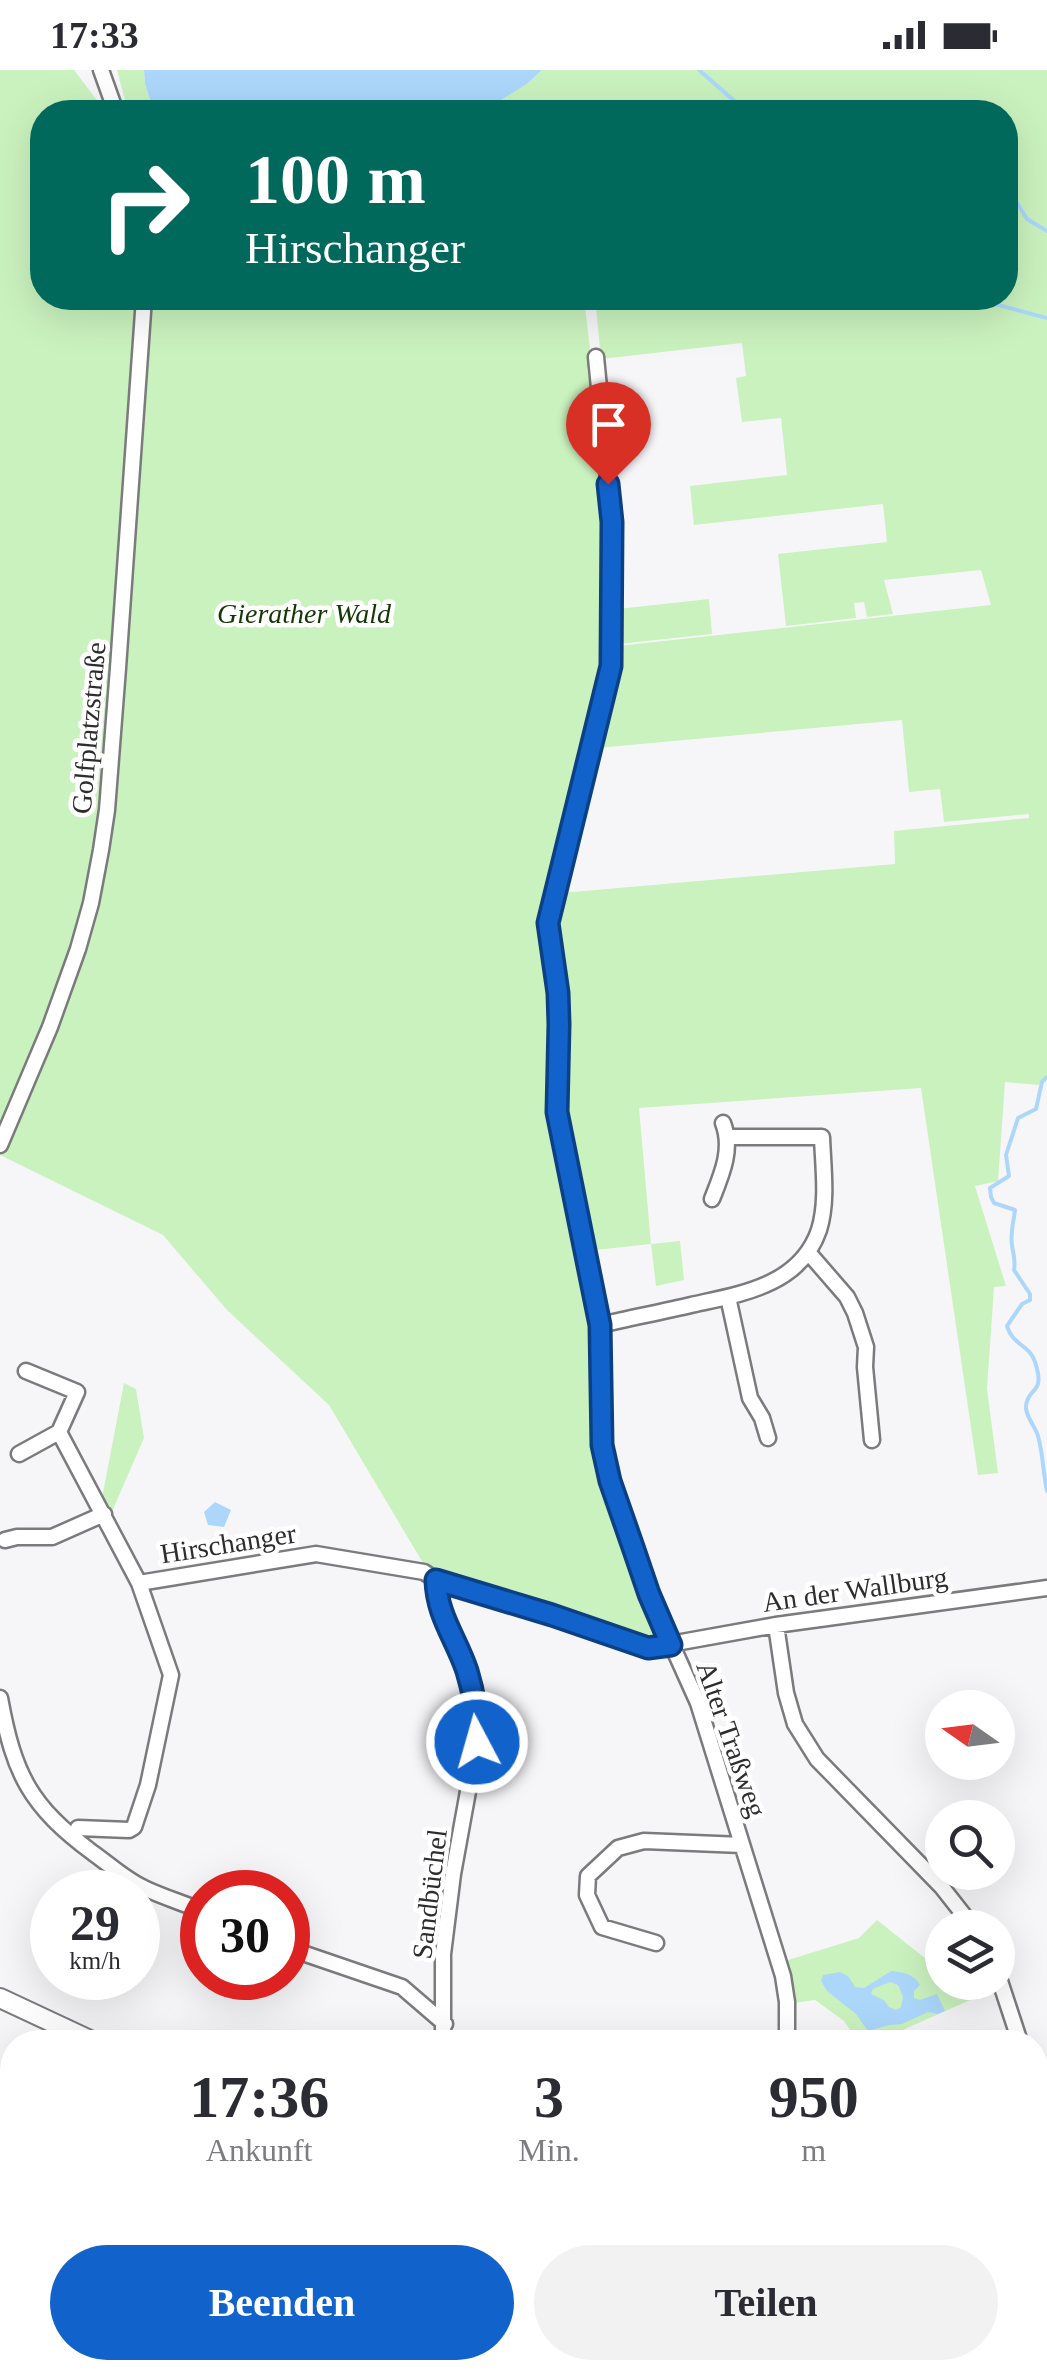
<!DOCTYPE html>
<html lang="de">
<head>
<meta charset="utf-8">
<style>
  :root { --surface:#fff; --page:#f2f2f3; --text:#2b2b33; --muted:#7c7c81; --accent:#1262cc }
  body { margin:0; font-family:"Times New Roman",serif; background:var(--page); color:var(--text); height:100vh; display:flex; flex-direction:column; font-size:38px; white-space:nowrap }
  * { box-sizing:border-box; margin:0 }
  p { font-size:32px; color:var(--muted) }
  .icon { flex:none; width:55px; height:55px; fill:none; stroke:currentColor; stroke-width:2; stroke-linecap:round; stroke-linejoin:round }
  .map { position:relative; flex:1; overflow:hidden }
  .panel { position:absolute; left:0px; top:1960px; width:1048px; height:350px; display:flex; flex-direction:column; background:var(--surface); border-radius:40px 40px 0 0; box-shadow:0 10px 40px #0002 }
  .panel>* { flex:none }
  .guide { position:absolute; left:30px; top:30px; width:988px; height:210px; border-radius:40px; box-shadow:0 10px 40px #0002; background:#00695c; color:#fff; overflow:hidden }
  .needle { width:65px; rotate:284deg }
  .controls { position:absolute; left:925px; top:1620px; display:grid; gap:20px }
  .controls a { display:grid; place-items:center; width:90px; height:90px; border-radius:50%; background:var(--surface); box-shadow:0 10px 40px #0002; font-size:50px }
  .speed { position:absolute; left:30px; top:1800px; display:flex; gap:20px; font-size:50px; font-weight:700; text-align:center }
  .speed>* { display:grid; place-content:center; width:130px; height:130px; border-radius:50%; background:var(--surface); box-shadow:0 10px 40px #0002; line-height:1 }
  .speed small { font-size:25px; font-weight:400 }
  .speed .limit { border:15px solid #d22; background:#fff; color:#111 }
  .pin { position:absolute; display:grid; place-items:center; width:85px; height:85px; color:#fff; margin:-102px -42px; border-radius:50% 50% 50% 0; rotate:-45deg; box-shadow:0 0 10px #0007 }
  .pin .icon { rotate:45deg }
  .me { position:absolute; width:110px; margin:-55px; rotate:354deg; stroke-linejoin:round; filter:drop-shadow(0 0 8px #0008) }
  .turn { display:flex; align-items:center; gap:35px; height:210px; padding:0 50px; font-size:45px }
  .turn .icon { width:130px; height:130px; stroke-width:2.5 }
  .turn b { display:block; font-size:70px; line-height:85px }
  .eta { display:flex; justify-content:space-evenly; align-items:center; height:170px; text-align:center }
  .eta b { font-size:60px; font-weight:700; line-height:70px }
  .cta { display:flex; gap:20px; margin-top:auto; padding:20px 50px }
  .cta a { flex:1; height:115px; border-radius:60px; background:var(--accent); color:#fff; font-size:40px; font-weight:700; line-height:115px; text-align:center }
  .cta a+a { background:var(--page); color:var(--text) }
  .status { display:flex; justify-content:space-between; align-items:center; height:70px; padding:0 50px; background:var(--surface); direction:ltr }
  .status svg { height:28px; fill:currentColor }
  .map>svg:first-child { display:block }
</style>
</head>
<body>
<div class="status"><b>17:33</b><svg viewBox="0 0 49 12"><path d="M0 12V9h3v3zM5 12V6h3v6zM10 12V3h3v9zM15 12V0h3v12zM26 1h20v11H26zM47 4h2v5h-2z"/></svg></div>
<div class="map">
<svg width="1047" height="2310" viewBox="0 0 1047 2310">
  <rect width="100%" height="100%" fill="#f6f6f9"/>
  <path fill="#caf2be" d="M0,0h74l28,37v5h-60v186h542l25,212 -1,155 -65,256 13,95 -6,95 44,202 2,98 31,139 30,79 -7,11 -5,1 -207,-63 -12,-10 -97,-163 -102,-95 -64,-75 -163,-80z
    M117,0h27l1,14 9,28h-26z
    M542,0h505v1009l-6,3 -2,3 -34,-3 -7,99 -23,5 31,100 -12,1 -7,102 11,84 -20,2 -57,-387 -282,20 12,136 29,-3 4,39 -28,6 -5,-42 -56,6 -19,-85 -7,-52h-6l-9,-191 7,-29 334,-29 -1,-33 135,-13v-4l-85,8 -4,-33 -31,3 -7,-72 -305,28 21,-102 373,-41 -10,-35 -97,10 9,34 -26,3 -3,-15 -10,1 2,15 -70,8 -8,-72 109,-12 -4,-38 -189,21 -4,-39 97,-11 -6,-57 -39,4 -6,-44 10,-2 -4,-33 -141,16 -6,-61h410v-186h-523l45,-28z
    M709,529l3,35 -94,10v-35z
    M124,1313l12,6 8,49 -33,76 -5,1 -4,-17z
    M877,1850l63,50 2,-1v13l51,1 2,6 -97,43 4,10h-44l-14,-21 -29,-21 -21,3 -9,-42 74,-23z
    M1035,2261l6,1 4,6h2v42h-59l19,-12 3,3 8,-3h17z
    M784,2298h75l-1,12h-90l17,-10z"/>
  <path fill="#acd7fb" fill-rule="evenodd" d="M144,0h398l-15,14 -45,28h-328l-9,-28z
    M215,1432l16,8 -7,17 -16,-2 -4,-13z
    M891,1901c11,1 23,3 29,14l-6,6v7l6,2 17,-6 8,17 -7,3 -10,-2 -26,12 -13,1 -21,6 -12,-17 -29,-23 -6,-10 2,-6 17,-3 8,4 7,11 9,1zM890,1912l8,3 5,12 -2,10 -5,3 -7,-3 -5,-7 -13,-6 2,-5z"/>
  <g fill="none" stroke-linecap="round" stroke-linejoin="round">
    <path stroke="#acd7fb" stroke-width="4" d="M699,0l48,42
      M1005,125l9,3 13,21 20,12
      M972,228l75,20
      M1047,1007l-5,5 -6,27 -18,9 -12,37 3,21 -19,12 1,9 3,6 21,7c-1,10 -5,23 -3,35 1,10 4,14 2,25l16,24v6l-8,4 -15,22c5,19 23,19 28,36 11,33 -7,24 -9,44 -1,10 9,20 12,30 5,17 5,37 9,55"/>
    <g stroke="#7b7b7e" stroke-width="19">
      <path id="minor" d="M101,0l15,42
        M596,287l16,164 1,125 -2,20 -11,51 -52,206 11,100 -2,89 43,213 2,120 8,36 39,113 49,109 85,273 4,26v40
        M0,1075l50,-118 28,-78 13,-46 10,-53 6,-40 11,-142 26,-370
        M712,1129c10,-25 21,-50 11,-76
        M808,1182l39,45 8,16 11,34 -1,20 7,73
        M728,1227l22,101 12,20 6,20
        M600,1255c30,-7 61,-13 91,-20 49,-11 109,-19 128,-75 9,-29 4,-63 3,-93h-93
        M26,1301l51,21 -18,40 80,151 32,92 -23,110 -14,42 -5,3 -51,-2
        M19,1384l40,-22
        M5,1470l12,-3h35l52,-23
        M436,1510c1,36 20,58 31,91 7,23 11,47 10,71l-24,132 -10,80v88
        M139,1513l177,-29 108,18 12,8 116,35 96,33 128,-23 271,-37
        M776,1555l10,68 9,31 22,35 124,127 22,28 8,14
        M0,1628c14,77 30,108 93,155 17,12 33,27 51,35 19,9 39,15 58,23
        M656,1873l-54,-16 -15,-32 1,-19 30,-28 26,-7 98,4
        M288,1878l114,39 43,37
        M998,1905l22,67
        M1035,2007l12,28
        M298,2298l3,12
        M609,2298l2,12
        M400,2310l5,-12
        M876,2310l1,-12"/>
    </g>
    <g stroke="#7b7b7e" stroke-width="22">
      <path id="major" d="M0,1928l94,44
        M1035,2199l12,3"/>
    </g>
    <use href="#minor" stroke="#fff" stroke-width="14"/>
    <use href="#major" stroke="#fff" stroke-width="18"/>
  </g>
  <g fill="none" stroke-linecap="round" stroke-linejoin="round">
    <g stroke="#0c4085" stroke-width="25">
      <path id="route" d="M477,1672c1,-24 -3,-48 -10,-71 -11,-33 -30,-55 -31,-91l116,35 96,33 23,-3 -22,-51 -15,-44 -24,-69 -8,-36 -2,-120 -43,-213 2,-88 -1,-31 -10,-70 63,-257 1,-144 -4,-38"/>
    </g>
    <use href="#route" stroke="#1262cc" stroke-width="18"/>
  </g>
  <g text-anchor="middle" stroke-width="9" stroke-linejoin="round" paint-order="stroke">
    <g font-size="28" font-style="italic" fill="#143706" stroke="#fff">
      <text x="304" y="553">Gierather Wald</text>
    </g>
    <g font-size="28" fill="#2d2d2e" stroke="#fff">
      <text transform="translate(88 658) rotate(-85)" y="10">Golfplatzstraße</text>
      <text transform="translate(228 1473) rotate(-9)" y="10">Hirschanger</text>
      <text transform="translate(855 1519) rotate(-8)" y="10">An der Wallburg</text>
      <text transform="translate(732 1669) rotate(71)" y="10">Alter Traßweg</text>
      <text transform="translate(429 1824) rotate(-83)" y="10">Sandbüchel</text>
    </g>
  </g>
</svg>
<div class="controls">
<a><svg class="needle" viewBox="-14 -14 28 28"><path d="M0-13l5 13h-10z" fill="#e53935"/><path d="M0 13l5-13h-10z" fill="#7c7c81"/></svg></a>
<a><svg class="icon" aria-label="search" viewBox="0 0 24 24"><circle cx="10" cy="10" r="6"/><path d="M15 15l6 6"/></svg></a>
<a><svg class="icon" aria-label="layers" viewBox="0 0 24 24"><path d="M12 4l9 5-9 5-9-5zM3 14l9 5 9-5"/></svg></a>
</div>
<div class="speed"><div>29<small>km/h</small></div><div class="limit">30</div></div>
<div class="pin" style="left:608px;top:414px;background:#d93025"><svg class="icon" aria-label="arrive" viewBox="0 0 24 24"><path d="M6 21V4h12l-3 4 3 4H6"/></svg></div>
<svg class="me" style="left:477px;top:1672px" viewBox="-20 -20 40 40"><circle r="17" fill="#1262cc" stroke="#fff" stroke-width="3"/><path d="M0-11L8 9 0 5-8 9z" fill="#fff"/></svg>
<div class="guide">
<div class="turn"><svg class="icon" aria-label="right" viewBox="0 0 24 24"><path d="M7 20v-9h11M14 6l5 5-5 5"/></svg><div><b>100 m</b>Hirschanger</div></div>
</div>
<section class="panel">
<div class="eta">
<div><b>17:36</b><p>Ankunft</p></div>
<div><b>3</b><p>Min.</p></div>
<div><b>950</b><p>m</p></div>
</div>
<div class="cta"><a>Beenden</a><a>Teilen</a></div>
</section>
</div>
</body>
</html>
